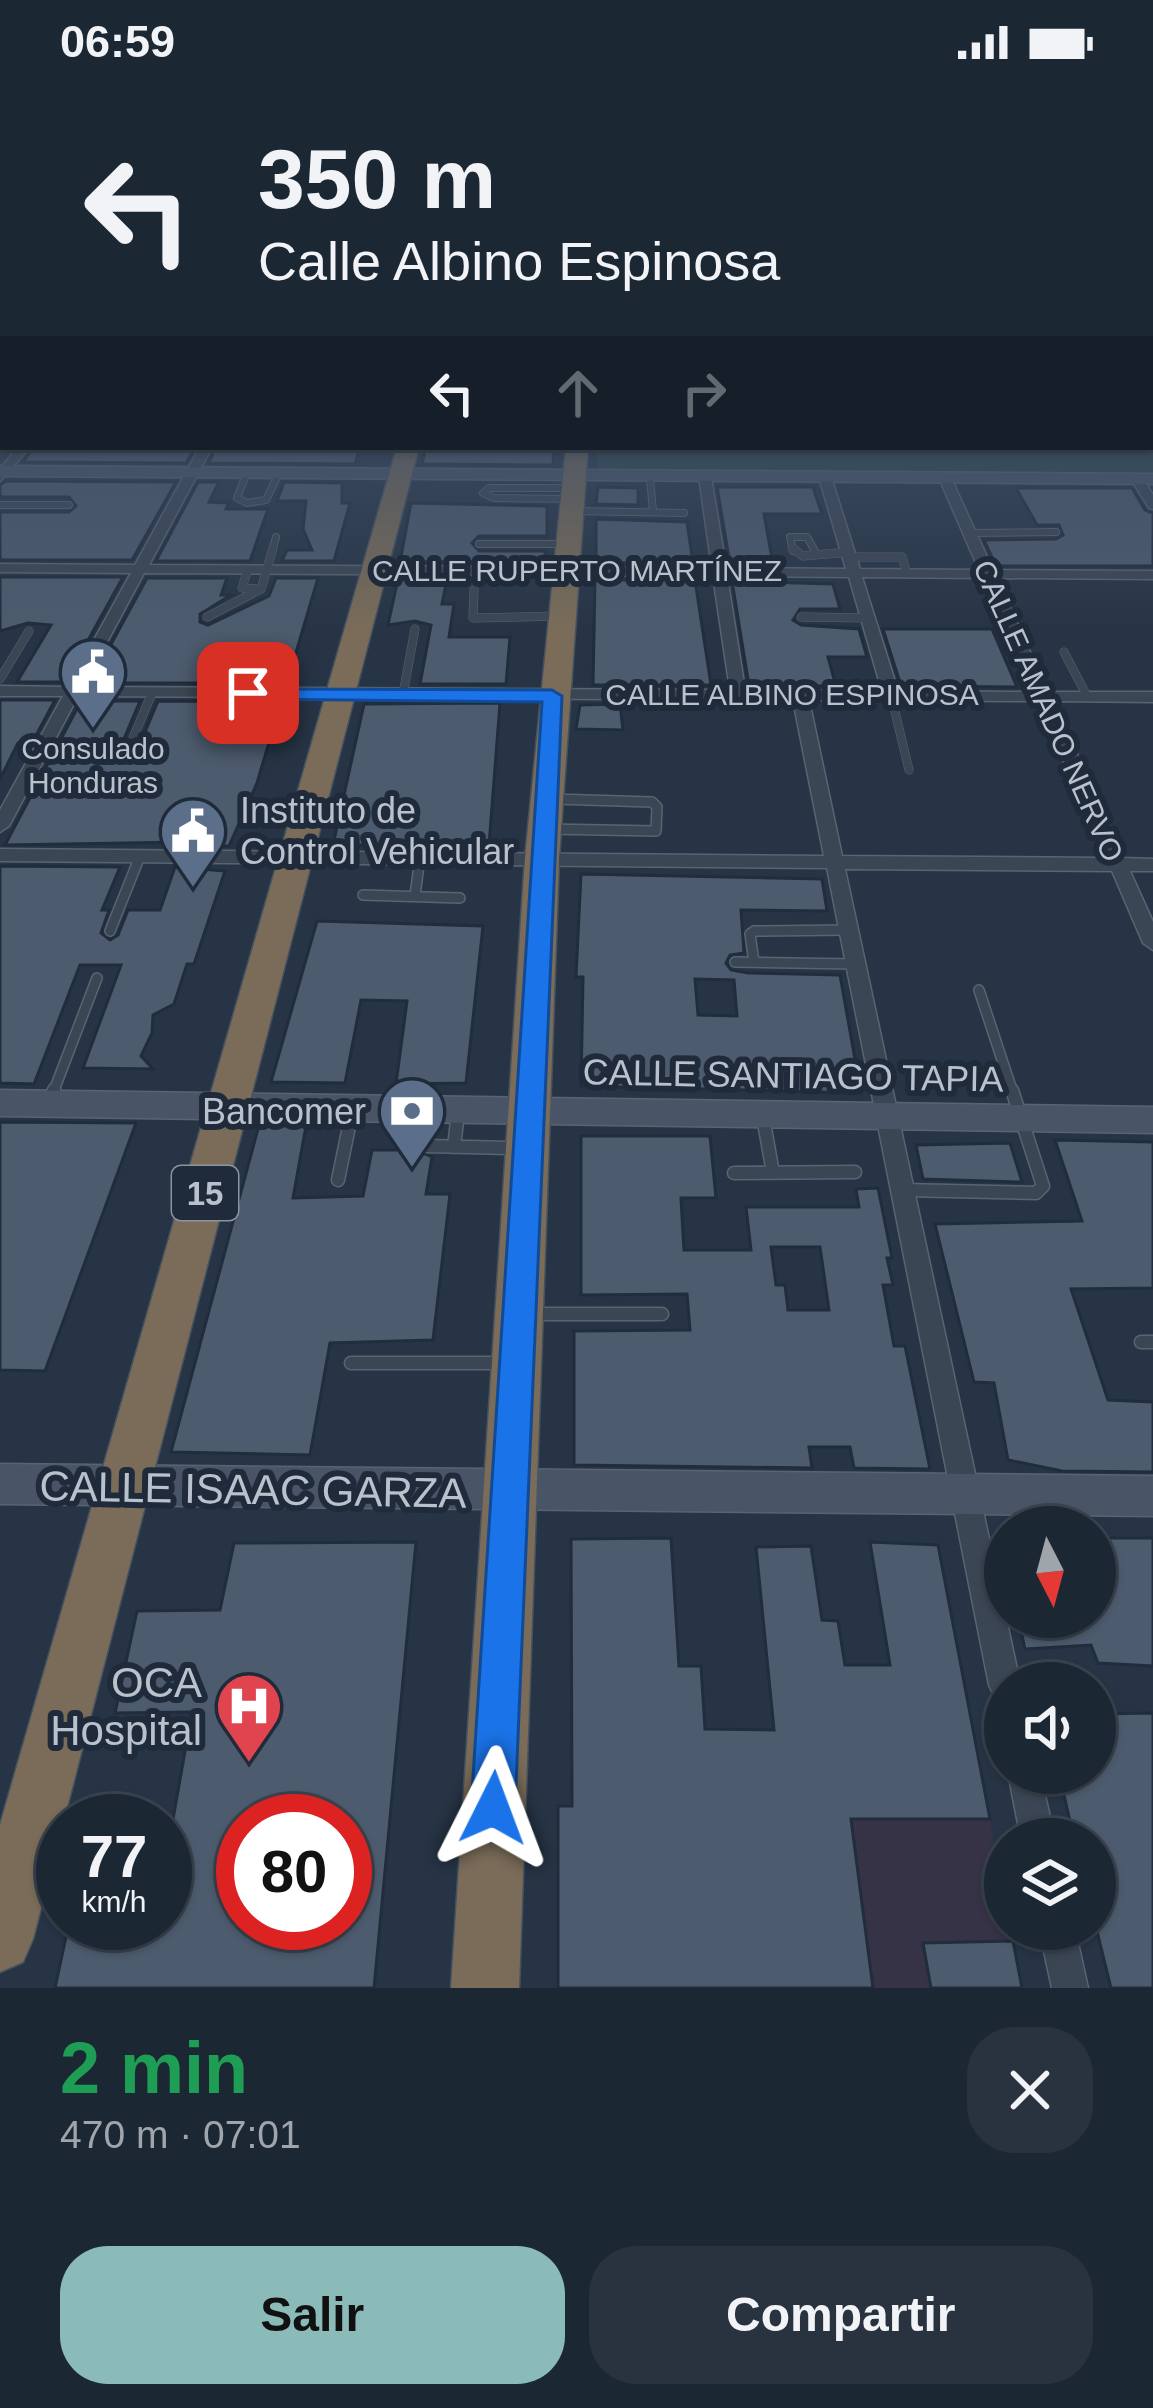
<!DOCTYPE html>
<html lang="es">
<head>
<meta charset="utf-8">
<style>
  :root { --surface:#1c2734; --page:#293340; --text:#f1f3f6; --muted:#a0a5ac; --line:#3a444f; --accent:#8bbbb9 }
  body { margin:0; font-family:Helvetica,sans-serif; background:var(--page); color:var(--text); height:100vh; display:flex; flex-direction:column; font-size:45px; white-space:nowrap }
  * { box-sizing:border-box; margin:0 }
  p { font-size:39px; color:var(--muted) }
  .icon { flex:none; width:66px; height:66px; fill:none; stroke:currentColor; stroke-width:2; stroke-linecap:round; stroke-linejoin:round }
  .map { position:relative; height:1904px; overflow:hidden }
  .panel { display:flex; flex-direction:column; background:var(--surface); flex:1 }
  .panel>* { flex:none }
  .top-card { position:absolute; left:0px; top:0px; width:1155px; height:366px; box-shadow:0 3px 9px #0004,0 0 0 3px var(--line); background:#1c2734; color:var(--text); overflow:hidden }
  .needle { width:78px; rotate:174deg }
  .tools { position:absolute; left:984px; top:1422px; display:grid; gap:24px }
  .tools a { display:grid; place-items:center; width:132px; height:132px; border-radius:50%; background:var(--surface); box-shadow:0 3px 9px #0004,0 0 0 3px var(--line); font-size:60px }
  .speed { position:absolute; left:36px; top:1710px; display:flex; gap:24px; font-size:60px; font-weight:700; text-align:center }
  .speed>* { display:grid; place-content:center; width:156px; height:156px; border-radius:50%; background:var(--surface); box-shadow:0 3px 9px #0004,0 0 0 3px var(--line); line-height:1 }
  .speed small { font-size:30px; font-weight:400 }
  .speed .limit { border:18px solid #d22; background:#fff; color:#111 }
  .pin { position:absolute; display:grid; place-items:center; width:102px; height:102px; color:#fff; margin:-51px; border-radius:24px; box-shadow:0 6px 18px #0006 }
  .me { position:absolute; width:132px; margin:-66px; rotate:3deg; stroke-linejoin:round; filter:drop-shadow(0 0 9px #0008) }
  .turn { display:flex; align-items:center; gap:42px; height:252px; padding:0 60px; font-size:54px }
  .turn .icon { width:156px; height:156px; stroke-width:2.5 }
  .turn b { display:block; font-size:84px; line-height:102px }
  .lanes { display:flex; align-items:center; height:114px; padding:0 60px; background:#0003; justify-content:center; gap:60px; direction:ltr }
  .lanes .off { opacity:.35 }
  .round { display:grid; place-items:center; flex:none; width:126px; height:126px; border-radius:48px; background:var(--page) }
  .summary { display:flex; align-items:center; justify-content:space-between; height:204px; padding:0 60px }
  h1 { font-size:72px; font-weight:600; line-height:90px; color:#1e9e55 }
  .action { display:flex; gap:24px; margin-top:auto; padding:24px 60px }
  .action a { flex:1; height:138px; border-radius:48px; background:var(--accent); color:#111; font-size:48px; font-weight:600; line-height:138px; text-align:center }
  .action a+a { background:var(--page); color:var(--text) }
  .status { display:flex; justify-content:space-between; align-items:center; height:84px; padding:0 60px; background:var(--surface); direction:ltr }
  .status svg { height:33px; fill:currentColor }
  .map>svg:first-child { display:block }
</style>
</head>
<body>
<div class="status"><b>06:59</b><svg viewBox="0 0 49 12"><path d="M0 12V9h3v3zM5 12V6h3v6zM10 12V3h3v9zM15 12V0h3v12zM26 1h20v11H26zM47 4h2v5h-2z"/></svg></div>
<div class="map">
<svg width="1153" height="1904" viewBox="0 0 1153 1904">
  <rect width="100%" height="100%" fill="#263445"/>
  <path fill="#353345" d="M770,1610l196,1 39,204v30h6l11,59h-464v-182h223z"/>
  <path fill="#284346" d="M1153,282v111l-549,-3 -7,-5v-22h555z"/>
  <path fill="#4d5b6e" stroke="#212d3c" stroke-width="3" fill-rule="evenodd" d="M34,363h161l-9,16 -163,-1z
    M216,363h144l-5,17 -146,-1z
    M426,363h128l-1,18 -131,-1z
    M6,397l170,1 -44,78h-132v-48h69l7,-6 -7,-9h-69v-12z
    M198,398h21l-10,20 20,1 -3,6h42l-18,52h-94z
    M284,398l58,1v20h8l-16,58h-52l5,-11h25l-9,-21 3,-28h-29z
    M598,403l40,1v17l-42,-1z
    M717,403h96l9,27h-58l9,50h-43z
    M1016,404h116l13,22 8,3v53h-157l-12,-26 72,-1 7,-4 -4,-10h-22z
    M411,419l136,3v30h-68l-7,7 7,8h66v10l-145,1z
    M596,435l91,3 6,41h-97z
    M0,493h123l-58,105h-48l34,-57 -23,-2 -28,8z
    M147,494h80l-6,17h10l-31,19v8l8,3 61,-29 7,-18h42l-31,105h-197z
    M398,495h49l-5,25h12l-5,33h61l-4,47h-86l11,-59 -16,-4 -27,4z
    M595,496h100l16,105h-118z
    M732,497l101,3 7,25h-40l-7,11 8,5 58,4 8,28h-39l8,29h-87z
    M883,545h109l25,58 -116,-1z
    M0,616h55l-23,43h-14l-18,36z
    M81,617h59l-22,52 8,10 8,-5 24,-57 123,1 -24,81 -28,63h-46l1,-4 -179,3z
    M500,619l-11,142h-156l31,-141z
    M620,620l3,26 -47,-1 4,-24z
    M0,782l120,1 -18,43h7l-8,23 9,7 8,-5 10,-25h32l15,-43 50,4 -31,93h-7l-13,40 -21,11 -1,18 -11,23 12,13 -70,-1 38,-103h-41l-46,119 -34,-1z
    M581,790l241,5 5,32 -86,-1 3,43 -14,2 -4,8 5,7 17,3 92,2 21,118 -280,-7 2,-109h-7zM695,895l39,1 3,36 -39,-1z
    M317,837l166,5 -17,157 -70,1 11,-83 -46,-1 -16,83 -74,-1z
    M0,1038l136,1 -91,248 -45,-1z
    M259,1041l47,1 -13,72 70,-2 9,-46h44l16,7 -6,37h24l-17,146 -103,3 -20,112 -139,-3z
    M581,1052h129l6,62h-35l3,52h67l-5,-43h113l-3,-18 22,-1 14,70h-5l6,27h-10l11,61h11l25,123 -76,-1 -4,-21h-41l3,21 -238,-3v-134l116,-1 -3,-36 -106,1zM771,1163h49l9,63h-41l-3,-25h-9z
    M1055,1056l98,2v146l-82,1 37,111 45,2v70l-91,-1 -54,-11 -14,-77 -20,-1 -39,-158 147,-3z
    M1010,1059l12,39 -99,-3 -7,-34z
    M671,1454l8,128h22l4,63 69,1 -18,-183 55,-1 11,74 16,1 7,44h45l-20,-123 68,3 52,274h-139l22,169h-315v-182h14l-1,-267z
    M1095,1454h58v128l-55,-3 -7,-18 -66,4 -7,-32h77z
    M416,1458l-42,446h-319l14,-65h96v-104h8l19,-107 -77,1 22,-102 83,-1 14,-67zM243,1737h102v102h-102z
    M1153,1629v275h-42l-16,-65v-84h-21l-15,-66h36v-59z
    M1013,1857l9,47h-91l-8,-45z"/>
  <g fill="none" stroke-linecap="round" stroke-linejoin="round">
    <g stroke="#596471" stroke-width="8">
      <path id="lane-far3" d="M246,391l-9,23 10,5 19,-3 12,-25
        M650,393l3,35
        M571,415l-78,-1 -10,-5 6,-5h85
        M0,421h69
        M572,427l112,2
        M970,449l86,-1
        M479,460h87
        M272,467l4,-14
        M793,467l-3,-14h17l8,14"/>
    </g>
    <g stroke="#596471" stroke-width="9">
      <path id="lane-far2" d="M792,464l11,8 47,-4
        M851,473h51l5,16
        M248,485l-6,19 16,1
        M474,506l-1,28 86,-2
        M207,533l54,-28 12,-41
        M801,533l68,1
        M1064,568l23,44
        M0,595l29,-48
        M403,610l12,-65
        M891,611l18,75
        M126,671l26,-62"/>
    </g>
    <g stroke="#596471" stroke-width="12">
      <path id="lane-far1" d="M547,745l109,2 1,-24 -5,-5 -98,-3
        M363,811l97,3
        M415,812l5,-39
        M110,847l30,-75
        M735,878l119,2
        M754,878l-4,-28 4,-3 93,-1
        M979,906l34,103
        M53,1009l44,-115"/>
    </g>
    <g stroke="#596471" stroke-width="15">
      <path id="lane" d="M50,1016l4,-10
        M763,1033l10,56
        M426,1062l89,2
        M454,1063l4,-34
        M734,1089l121,-1
        M338,1096l14,-68
        M903,1106l133,3 7,-7 -31,-96
        M533,1230h129
        M1141,1258h12
        M351,1279h153"/>
    </g>
    <g stroke="#596471" stroke-width="3">
      <path id="street" d="M0,309h3v6h-3z
        M18,363h12l-30,34v-12z
        M200,363h12l-63,118 563,3 -13,-91 6,-4 6,4 15,91 120,1 -27,-92 6,-4 6,4 29,92 119,1 -40,-92 6,-4 6,4 42,92 160,1v8l-156,-1 51,114h105v10l-100,-1 71,157 29,1v12h-23l23,51v28l-10,-7 -31,-72 -267,-2 175,814h-15v18l-11,-5 -5,-11 -162,-817 -827,-7v-12l824,7 -31,-156 -715,-4 -69,130 -9,6v-22l63,-114h-63v-10l68,1 63,-114 -131,-1v-8l135,1zM144,489l569,3 17,114 -647,-3zM727,492l122,1 33,114 -137,-1zM862,493l121,1 50,114 -135,-1zM809,616l228,1 69,157 -264,-2z
        M1137,391l4,1 12,19v14l-4,-1 -18,-29z
        M1008,1689h32l15,66h-34z
        M1039,1845h36l13,59h-36z"/>
    </g>
    <g stroke="#596471" stroke-width="3">
      <path id="secondary" d="M0,382l1153,8v10l-1153,-8z
        M0,1006l1153,17v26l-1153,-17z
        M0,1380l1153,12v40l-1153,-12z"/>
    </g>
    <g stroke="#45515f" stroke-width="3">
      <path id="highway" d="M397,363h22l-386,1492 -10,23 -23,10v-147z
        M566,363h22l-29,411 -40,1130h-68l74,-1130z"/>
    </g>
    <use href="#lane-far3" stroke="#3b4654" stroke-width="6"/>
    <use href="#lane-far2" stroke="#3b4654" stroke-width="8"/>
    <use href="#lane-far1" stroke="#3b4654" stroke-width="9"/>
    <use href="#lane" stroke="#3b4654" stroke-width="12"/>
    <use href="#street" fill="#3b4654" fill-rule="evenodd"/>
    <use href="#secondary" fill="#495567" fill-rule="evenodd"/>
    <use href="#highway" fill="#7a6c58" fill-rule="evenodd"/>
  </g>
  <linearGradient id="sky" x2="0" y2="1"><stop stop-color="#151d26"/><stop offset="0.51" stop-color="#415068"/><stop offset="1" stop-color="#415068" stop-opacity="0"/></linearGradient>
  <rect width="1153" height="548" fill="url(#sky)"/>
  <path fill="#1a73e8" stroke="#114b97" stroke-width="3" d="M241,605l311,1 10,6 -47,1112 -7,16 -15,6 -15,-6 -7,-16 71,-1106 -294,-3 -10,-6z"/>
  <defs>
    <g id="civic-pin" transform="scale(3.45)"><path d="M0 17L-7.5 6A9.5 9.5 0 1 1 7.5 6Z" fill="#5c6f8a" stroke="#1f2b3a"/><path d="M-.6-6.5H3V-4.5H.6V-3L4-1V1h2V6H-6V1h2V-1L-.6-3ZM-1.2 2.5V6h2.4V2.5Z" fill="#fff"/></g>
    <g id="bank-pin" transform="scale(3.45)"><path d="M0 17L-7.5 6A9.5 9.5 0 1 1 7.5 6Z" fill="#5c6f8a" stroke="#1f2b3a"/><path d="M-6-4H6V4H-6ZM0-2.3a2.3 2.3 0 1 0 0 4.6a2.3 2.3 0 1 0 0-4.6Z" fill="#fff"/></g>
    <g id="hospital-pin" transform="scale(3.45)"><path d="M0 17L-7.5 6A9.5 9.5 0 1 1 7.5 6Z" fill="#e0444e" stroke="#1f2b3a"/><path d="M-5-5h3v3.5h4V-5h3V5h-3V1.5h-4V5h-3Z" fill="#fff"/></g>
  </defs>
  <g fill-rule="evenodd">
    <use href="#civic-pin" x="93" y="588"/>
    <use href="#civic-pin" x="193" y="747"/>
    <use href="#bank-pin" x="412" y="1027"/>
    <use href="#hospital-pin" x="249" y="1622"/>
  </g>
  <g text-anchor="middle" stroke-width="12" stroke-linejoin="round" paint-order="stroke">
    <g font-size="30" fill="#b9c1cd" stroke="#1f2b3a">
      <text x="577" y="497">CALLE RUPERTO MARTÍNEZ</text>
      <text x="792" y="621">CALLE ALBINO ESPINOSA</text>
      <text transform="translate(1048 627) rotate(66)" y="10">CALLE AMADO NERVO</text>
    </g>
    <g font-size="30" fill="#b9c1cd" stroke="#1f2b3a">
      <text x="93" y="675">Consulado<tspan x="93" dy="34">Honduras</tspan></text>
    </g>
    <rect fill="#1f2b3a" stroke="#8b94a1" stroke-width="3" x="172" y="1082" width="66" height="54" rx="9"/>
    <g font-size="33" font-weight="bold" fill="#b9c1cd">
      <text x="205" y="1121">15</text>
    </g>
    <g font-size="36" fill="#b9c1cd" stroke="#1f2b3a" text-anchor="start">
      <text x="240" y="739">Instituto de<tspan x="240" dy="41">Control Vehicular</tspan></text>
      <text x="366" y="1040" text-anchor="end">Bancomer</text>
    </g>
    <g font-size="36" fill="#b9c1cd" stroke="#1f2b3a">
      <text transform="translate(793 991) rotate(1)" y="13">CALLE SANTIAGO TAPIA</text>
    </g>
    <g font-size="42" fill="#b9c1cd" stroke="#1f2b3a">
      <text transform="translate(253 1405) rotate(1)" y="15">CALLE ISAAC GARZA</text>
    </g>
    <g font-size="42" fill="#b9c1cd" stroke="#1f2b3a" text-anchor="end">
      <text x="202" y="1613">OCA<tspan x="202" dy="48">Hospital</tspan></text>
    </g>
  </g>
</svg>
<div class="tools">
<a><svg class="needle" viewBox="-14 -14 28 28"><path d="M0-13l5 13h-10z" fill="#e53935"/><path d="M0 13l5-13h-10z" fill="#a0a5ac"/></svg></a>
<a><svg class="icon" aria-label="sound" viewBox="0 0 24 24"><path d="M4 9h4l5-4v14l-5-4H4zM17 9q2 3 0 6"/></svg></a>
<a><svg class="icon" aria-label="layers" viewBox="0 0 24 24"><path d="M12 4l9 5-9 5-9-5zM3 14l9 5 9-5"/></svg></a>
</div>
<div class="speed"><div>77<small>km/h</small></div><div class="limit">80</div></div>
<div class="pin" style="left:248px;top:609px;background:#d93025"><svg class="icon" aria-label="arrive" viewBox="0 0 24 24"><path d="M6 21V4h12l-3 4 3 4H6"/></svg></div>
<svg class="me" style="left:493px;top:1724px" viewBox="-20 -20 40 40"><path d="M0-17L14 15 0 8-14 15z" fill="#1a73e8" stroke="#fff" stroke-width="4"/></svg>
<div class="top-card">
<div class="turn"><svg class="icon" aria-label="left" viewBox="0 0 24 24"><path d="M17 20v-9H6M10 6l-5 5 5 5"/></svg><div><b>350 m</b>Calle Albino Espinosa</div></div>
<div class="lanes"><svg class="icon" aria-label="left" viewBox="0 0 24 24"><path d="M17 20v-9H6M10 6l-5 5 5 5"/></svg><svg class="icon off" aria-label="ahead" viewBox="0 0 24 24"><path d="M12 20V5M6 11l6-6 6 6"/></svg><svg class="icon off" aria-label="right" viewBox="0 0 24 24"><path d="M7 20v-9h11M14 6l5 5-5 5"/></svg></div>
</div>
</div>
<section class="panel">
<div class="summary"><div><h1>2 min</h1><p>470 m · 07:01</p></div><a class="round"><svg class="icon" aria-label="close" viewBox="0 0 24 24"><path d="M6 6l12 12M18 6L6 18"/></svg></a></div>
<div class="action"><a>Salir</a><a>Compartir</a></div>
</section>
</body>
</html>
